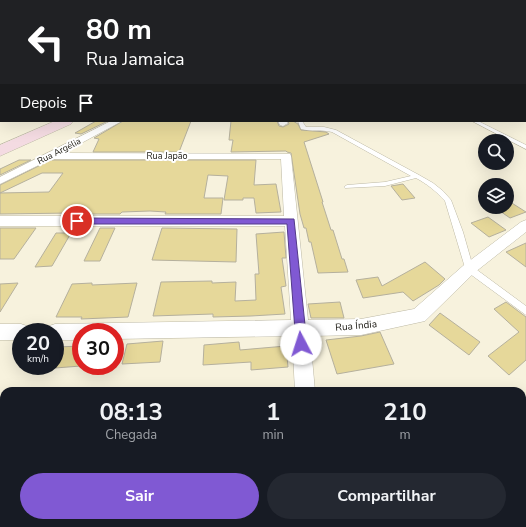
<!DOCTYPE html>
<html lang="pt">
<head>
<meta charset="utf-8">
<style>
  :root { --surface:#171b24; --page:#242831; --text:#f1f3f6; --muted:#9ea1a6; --accent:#8059d3 }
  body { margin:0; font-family:"Nunito Sans",sans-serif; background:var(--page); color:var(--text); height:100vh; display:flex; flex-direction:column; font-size:15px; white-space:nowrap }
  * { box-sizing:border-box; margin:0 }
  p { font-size:13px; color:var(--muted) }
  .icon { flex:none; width:22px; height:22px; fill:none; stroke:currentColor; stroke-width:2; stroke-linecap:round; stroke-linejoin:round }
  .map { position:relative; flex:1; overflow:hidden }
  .panel { position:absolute; left:0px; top:387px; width:526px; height:140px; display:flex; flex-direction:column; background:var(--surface); border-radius:12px 12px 0 0; box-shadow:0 4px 16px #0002 }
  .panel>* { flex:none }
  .top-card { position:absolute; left:0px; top:0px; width:526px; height:122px; box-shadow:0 4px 16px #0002; background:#202124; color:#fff; overflow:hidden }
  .buttons { position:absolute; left:478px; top:134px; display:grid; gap:8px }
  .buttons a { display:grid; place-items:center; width:36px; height:36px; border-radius:50%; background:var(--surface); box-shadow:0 4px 16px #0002; font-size:20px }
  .speed { position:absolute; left:12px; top:323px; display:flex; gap:8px; font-size:20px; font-weight:700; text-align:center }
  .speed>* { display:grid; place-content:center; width:52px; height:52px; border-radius:50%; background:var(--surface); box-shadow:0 4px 16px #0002; line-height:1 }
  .speed small { font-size:10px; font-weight:400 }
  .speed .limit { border:6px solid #d22; background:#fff; color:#111 }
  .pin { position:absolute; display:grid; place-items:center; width:34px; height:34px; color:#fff; margin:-17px; border:2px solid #fff; border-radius:50%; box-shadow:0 1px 4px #0007 }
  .me { position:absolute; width:44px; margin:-22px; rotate:355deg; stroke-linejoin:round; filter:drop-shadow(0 0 3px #0008) }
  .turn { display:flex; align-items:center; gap:14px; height:84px; padding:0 20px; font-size:18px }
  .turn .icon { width:52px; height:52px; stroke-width:2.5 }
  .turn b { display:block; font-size:28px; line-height:34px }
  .then { display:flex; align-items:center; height:38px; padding:0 20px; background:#0003; gap:8px; font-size:15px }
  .eta { display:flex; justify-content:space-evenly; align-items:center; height:68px; text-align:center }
  .eta b { font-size:24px; font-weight:700; line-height:28px }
  .cta { display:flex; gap:8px; margin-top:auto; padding:8px 20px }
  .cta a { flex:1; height:46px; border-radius:24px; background:var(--accent); color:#fff; font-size:16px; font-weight:700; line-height:46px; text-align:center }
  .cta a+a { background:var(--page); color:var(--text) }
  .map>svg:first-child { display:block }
</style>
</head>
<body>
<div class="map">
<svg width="526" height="527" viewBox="0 0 526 527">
  <rect width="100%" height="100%" fill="#f7f2dd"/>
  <path fill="#cce0b1" d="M0,488h4v35h54l-1,4h-57z
    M200,523h64v4h-64z"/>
  <path fill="#e6d89a" stroke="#b5b09d" d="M96,121h12l-27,13 -6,-1z
    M123,121h68l-12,31h-86l6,-13 -5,-1z
    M231,121h46l2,5 4,1 6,-3 -1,-3h5l5,3 3,6 25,2 3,2 -25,8 19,60h-1l9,28h2l9,29h2l4,13 -30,1 -7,-31h-2l-3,-14h-2l-4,-14 -9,-61 -4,-1 -1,-1 -55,1 2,-12h-4z
    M19,160h12l-31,15v-6z
    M51,160h205l-2,25 22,-1 5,28 -25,1 -2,-15h-11v2h-19l4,-24 -20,-1 -4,23h19l-2,16h-56l1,-2 -16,-1 -28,1 -2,2h-49l1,-1 -72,1v-21l49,-1 14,-19h-21l-42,20v-8z
    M403,184l12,14 -13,2 -11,-14z
    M507,200l19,12 -16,6 -16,-11h13z
    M488,217l18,13 -17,7 -18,-14z
    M0,228h36l-22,31h-14z
    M100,228h15l-15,33h-16z
    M162,228l75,1 -1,33 -84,-2z
    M284,232l2,26h-4l4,28 -5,1 4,27 -34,2 -38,1v-3l-60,2 8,-34 51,-1v2l24,-1 -1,19 21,-1 -1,-26h4l-3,-40z
    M56,233h15l-19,33 -17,1z
    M526,243v24l-20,-15z
    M425,262l20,17 -6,6 -26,16 -10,-9 -40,6 -7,-18 22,-3 4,9z
    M18,283l-18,29v-28z
    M92,283v2l45,-2 -9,34 -47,2 1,-2h-26l16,-33z
    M340,302l4,16h-33l-3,-14z
    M506,302l20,15v43l-17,15 -21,-19 31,-24 -25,-23z
    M440,313l40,29 -11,13 -40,-30z
    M380,332l14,32 -57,10 -11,-34 35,-4z
    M163,341l-3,21 -38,2 5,-20z
    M239,342l1,8 46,-4 2,21 -37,3v-8l-48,3 1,-20z
    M81,346v20l-26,2v-16l2,-5z"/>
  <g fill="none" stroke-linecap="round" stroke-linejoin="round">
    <g stroke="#bdb9a5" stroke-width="1">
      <path id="service" d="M525,97h1v2h-1z
        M525,116h1v2h-1z
        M298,121h4l4,6h18l12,3 83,45 14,8 10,8 8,9 12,32 10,35 53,39v9l-60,-44 -21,-70c-9,-10 -18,-17 -29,-23l-31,8 -40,2 -1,-1 3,-2 38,-3 26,-6 -79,-44c-11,-3 -21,0 -31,-3z
        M472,121h6l48,24v4z"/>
    </g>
    <g stroke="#bdb9a5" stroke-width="1">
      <path id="minor" d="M525,72h1v4h-1z
        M111,121h11l-59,32 227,1 1,2 17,164 53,-1 53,-10 50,-44 57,-43 5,-2v12l-52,41 -49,48 -64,14 -51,1 5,55h-20l-3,-55 -177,3v-7h-34v8h-26v-8h-9l3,-6 6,-2 236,-4 -6,-94h-285v-10h284l-3,-57h-230l-51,25v-7z
        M278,121h8l2,2 -5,3 -3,-1z
        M0,324h21l6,2 3,6h-9v8h-21z
        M304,523h26v4h-26z"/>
    </g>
    <g stroke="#bdb9a5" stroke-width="1">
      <path id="secondary" d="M55,121h18l-2,3 -71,32v-11z"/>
    </g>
    <use href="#service" fill="#fff" fill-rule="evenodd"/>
    <use href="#minor" fill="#fff" fill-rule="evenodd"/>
    <use href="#secondary" fill="#f4dbe2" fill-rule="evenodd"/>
  </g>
  <linearGradient id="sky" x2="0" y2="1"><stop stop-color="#7ebee6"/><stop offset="0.43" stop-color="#fbf9f0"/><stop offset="1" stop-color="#fbf9f0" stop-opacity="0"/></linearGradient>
  <rect width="526" height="130" fill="url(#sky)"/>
  <path fill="#8059d3" stroke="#533a89" d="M77,218l217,1 13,125 -2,4 -4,1 -4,-1 -1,-4 -9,-120h-210l-4,-3z"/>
  <g text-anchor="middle" stroke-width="4" stroke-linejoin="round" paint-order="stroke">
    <g font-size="9" fill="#18160f" stroke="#fff">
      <text transform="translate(59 151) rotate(-27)" y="3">Rua Argélia</text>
      <text x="167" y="159">Rua Japão</text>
    </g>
    <g font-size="10" fill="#18160f" stroke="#fff">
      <text transform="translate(356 325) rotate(-5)" y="4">Rua Índia</text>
    </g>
  </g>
</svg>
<div class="buttons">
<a><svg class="icon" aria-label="search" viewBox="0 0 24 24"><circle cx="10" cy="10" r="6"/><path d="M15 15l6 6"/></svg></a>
<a><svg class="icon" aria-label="layers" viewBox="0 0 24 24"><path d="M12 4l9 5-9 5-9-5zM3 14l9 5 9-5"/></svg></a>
</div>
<div class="speed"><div>20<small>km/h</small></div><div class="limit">30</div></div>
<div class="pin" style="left:77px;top:221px;background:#d93025"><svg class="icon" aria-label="arrive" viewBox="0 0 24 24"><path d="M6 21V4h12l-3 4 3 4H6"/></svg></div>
<svg class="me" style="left:301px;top:344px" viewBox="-20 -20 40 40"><circle r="19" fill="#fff"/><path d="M0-13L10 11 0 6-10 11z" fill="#8059d3"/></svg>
<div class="top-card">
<div class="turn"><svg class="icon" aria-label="left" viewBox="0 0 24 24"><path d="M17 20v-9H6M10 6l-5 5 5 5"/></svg><div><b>80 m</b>Rua Jamaica</div></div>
<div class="then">Depois<svg class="icon" aria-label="arrive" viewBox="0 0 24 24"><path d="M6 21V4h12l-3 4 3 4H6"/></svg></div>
</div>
<section class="panel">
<div class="eta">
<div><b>08:13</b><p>Chegada</p></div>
<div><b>1</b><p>min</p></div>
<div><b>210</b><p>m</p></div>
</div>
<div class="cta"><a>Sair</a><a>Compartilhar</a></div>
</section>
</div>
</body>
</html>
